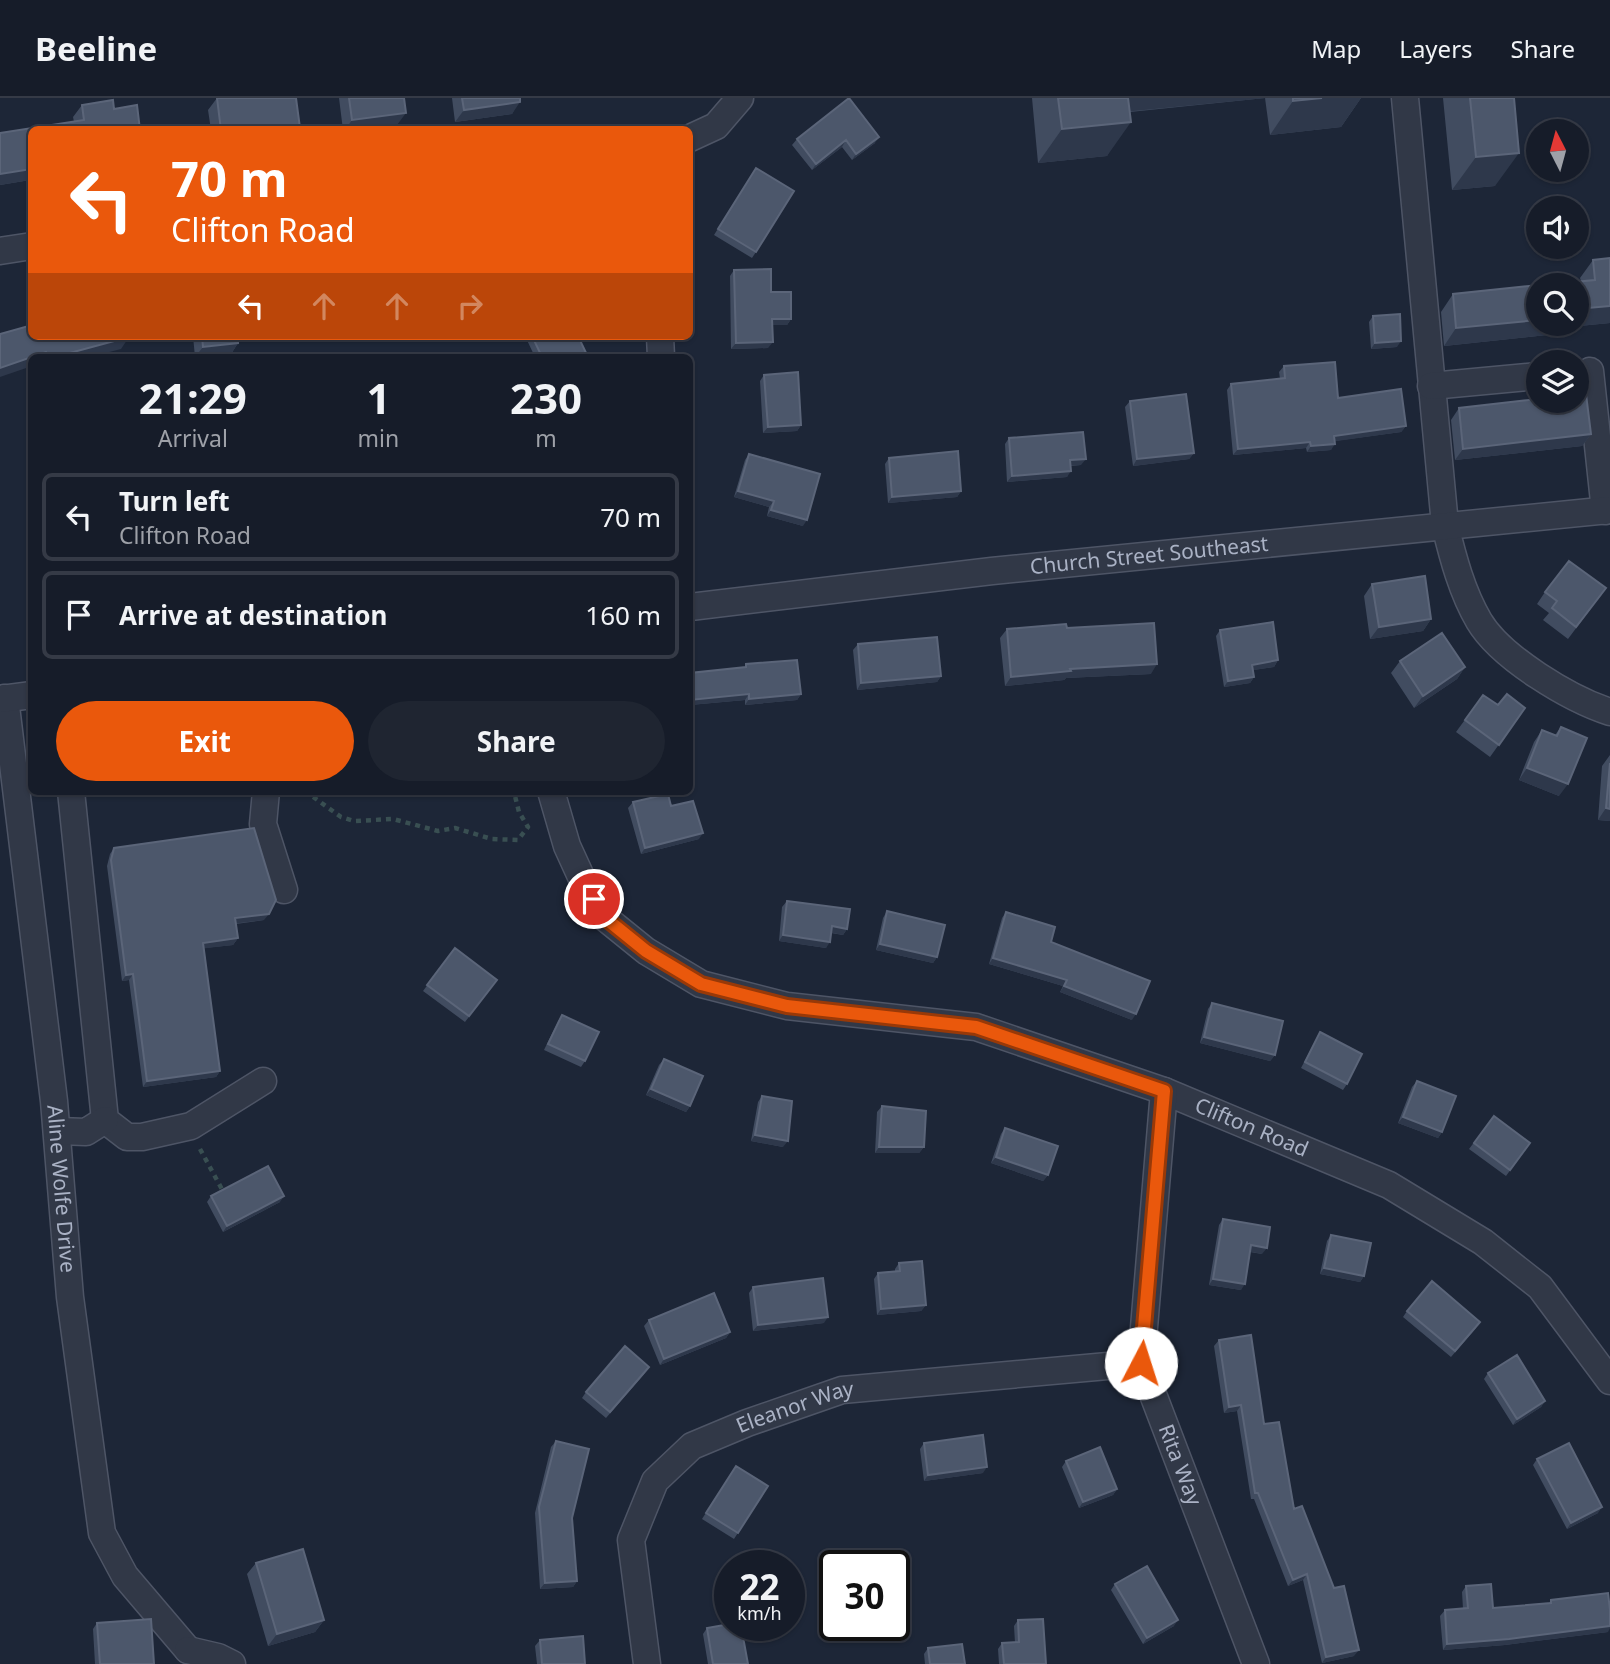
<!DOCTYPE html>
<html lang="en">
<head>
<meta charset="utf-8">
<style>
  :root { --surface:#161c29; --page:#1f2531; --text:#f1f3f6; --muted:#9ea1a8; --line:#353a46; --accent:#ea580c }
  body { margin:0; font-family:"Noto Sans",sans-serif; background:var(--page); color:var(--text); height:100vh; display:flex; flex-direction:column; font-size:26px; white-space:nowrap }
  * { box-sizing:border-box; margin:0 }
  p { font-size:23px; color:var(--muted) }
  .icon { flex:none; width:38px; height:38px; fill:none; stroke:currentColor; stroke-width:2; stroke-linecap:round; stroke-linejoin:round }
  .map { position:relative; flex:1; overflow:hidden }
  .sheet { position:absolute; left:28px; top:256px; width:665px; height:441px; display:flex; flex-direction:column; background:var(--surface); border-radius:10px; box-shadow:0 2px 5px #0004,0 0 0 2px var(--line) }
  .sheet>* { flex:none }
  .banner { position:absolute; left:28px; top:28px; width:665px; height:214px; border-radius:10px; box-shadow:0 2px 5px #0004,0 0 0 2px var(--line); background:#ea580c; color:#fff; overflow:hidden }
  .needle { width:46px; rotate:354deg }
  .tools { position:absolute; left:1526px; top:21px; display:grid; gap:14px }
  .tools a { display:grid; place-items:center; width:63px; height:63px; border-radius:50%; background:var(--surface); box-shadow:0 2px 5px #0004,0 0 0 2px var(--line); font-size:35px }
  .speed { position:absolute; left:714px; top:1452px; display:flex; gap:14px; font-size:35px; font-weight:700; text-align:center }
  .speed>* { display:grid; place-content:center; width:91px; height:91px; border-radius:50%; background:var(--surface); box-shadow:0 2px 5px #0004,0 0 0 2px var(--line); line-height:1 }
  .speed small { font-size:18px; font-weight:400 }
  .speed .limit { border:4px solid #111; border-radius:10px; background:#fff; color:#111 }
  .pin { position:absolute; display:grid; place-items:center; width:60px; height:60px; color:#fff; margin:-30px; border:4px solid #fff; border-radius:50%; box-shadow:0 2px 7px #0007 }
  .me { position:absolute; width:77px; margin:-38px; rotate:5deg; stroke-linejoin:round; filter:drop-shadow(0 0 5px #0008) }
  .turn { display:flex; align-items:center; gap:24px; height:147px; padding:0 28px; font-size:32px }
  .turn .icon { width:91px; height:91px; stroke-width:2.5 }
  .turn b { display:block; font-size:49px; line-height:60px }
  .lanes { display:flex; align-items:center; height:66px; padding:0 28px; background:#0003; justify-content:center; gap:35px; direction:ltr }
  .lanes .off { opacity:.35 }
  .eta { display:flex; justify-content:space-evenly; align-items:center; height:119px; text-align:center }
  .eta b { font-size:42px; font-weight:700; line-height:49px }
  .action { display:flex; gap:14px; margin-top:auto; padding:14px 28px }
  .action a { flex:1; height:80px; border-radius:42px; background:var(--accent); color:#fff; font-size:28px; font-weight:700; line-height:80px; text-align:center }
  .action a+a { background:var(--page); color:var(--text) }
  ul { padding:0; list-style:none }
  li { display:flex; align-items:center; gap:21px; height:88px; margin:0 14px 10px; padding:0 14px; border:4px solid var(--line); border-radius:10px }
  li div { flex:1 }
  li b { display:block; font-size:26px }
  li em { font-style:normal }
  header { display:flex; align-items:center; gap:42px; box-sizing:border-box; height:98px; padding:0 35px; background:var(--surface); border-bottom:2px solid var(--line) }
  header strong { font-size:33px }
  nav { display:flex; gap:38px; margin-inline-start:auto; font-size:24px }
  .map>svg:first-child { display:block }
</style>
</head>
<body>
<header>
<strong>Beeline</strong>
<nav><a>Map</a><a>Layers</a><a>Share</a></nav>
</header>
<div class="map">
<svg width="1610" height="1566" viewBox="0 0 1610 1566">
  <rect width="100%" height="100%" fill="#1d2637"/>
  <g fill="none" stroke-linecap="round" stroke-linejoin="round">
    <g stroke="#4e5566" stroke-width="29">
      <g id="minor">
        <path d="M1405,0l40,427c8,33 17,67 34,96 22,37 91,78 131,91"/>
        <path d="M690,40l26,-12 24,-28"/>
        <path d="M0,153l32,-5"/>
        <path d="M660,238l1,21"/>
        <path d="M1590,273l15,140"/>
        <path d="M1431,288l107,-10"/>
        <path id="s1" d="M690,509l302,-36 618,-61"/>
        <path id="s2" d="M5,600l49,403 16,196 32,236 23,43 63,74"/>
        <path d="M0,601l32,-4"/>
        <path d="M71,693l34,329 22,17h15l49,-11 72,-45"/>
        <path d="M266,693l-3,33 21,66"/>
        <path id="s3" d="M551,693l16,55 16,35 21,36 42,34 55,33 86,22 189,21 188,64 225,94 94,57 57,45 70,94"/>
        <path id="s4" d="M1164,993l-23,272 115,301"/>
        <path d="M58,1033l28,1 19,-12"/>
        <path d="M188,1552l30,7 14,7"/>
        <path id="s5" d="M647,1566l-16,-124 24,-59 37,-35 55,-23 95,-33 299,-27"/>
      </g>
    </g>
    <path stroke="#394f52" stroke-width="4.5" stroke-dasharray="5 5" stroke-linecap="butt" d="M305,693l36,26 13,4 39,-2 45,12 17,-3 37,11 26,1 10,-13 -9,-15 -5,-20 -3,-1
      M200,1051l24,44"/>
    <use href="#minor" stroke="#313847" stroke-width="26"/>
  </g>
  <path fill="#414c60" d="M217,0l83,30 -1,2h-88l-3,-20z
    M339,0h65l-7,27 -37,5h-17z
    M452,0h68l-8,16 -57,8z
    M849,0l26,45 -23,17 -10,-13 -30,23 -20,-25 5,-6z
    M1032,0h329l-20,29 -71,8 -5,-37 -135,14 -23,44 -69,7z
    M1443,0h71l-19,88 -43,4z
    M82,7l32,4 26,21h-108l-2,50 -30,5v-52l74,-11 -1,-5z
    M752,76l4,78 -4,6 -38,-23z
    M1610,160v65l-41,4 -4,6 -121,13 -3,-34 12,-18 128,-13 -1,-3 13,-18z
    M734,172l37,22 20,27 -4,6h-15l-4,23 -37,1 -1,-73z
    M1373,218l24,31 -26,2 -2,-27z
    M193,238h45v7l-7,11 -36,3z
    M525,238h53l10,21h-53z
    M1284,268l54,32 68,28 -5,6 -67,9 -3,9 -24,2 -1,-4 -73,7 -6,-65 4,-6 49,-5 -1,-7z
    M764,277l37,50 -4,6 -34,2 -3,-52z
    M1130,303l64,52 -5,6 -56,7 -8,-59z
    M1459,310l132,26 -9,12 -127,14 -4,-40z
    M1009,340l72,27 -10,1 -4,11 -60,5 -2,-38z
    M749,356l54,72 -36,-10 2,-9 -35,-10 11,-37z
    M889,360l72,33 -4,6 -69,6 -3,-39z
    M1372,486l59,35 -8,12 -53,8 -6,-43z
    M1606,490l-38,51 -25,-19 6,-7 -12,-9 8,-12z
    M1067,530l84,46 -85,4 -2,2 -59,6 -5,-48 7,-9z
    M1220,532l58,30 -4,7 -21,3 1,7 -4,6 -26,4 -8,-51z
    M858,546l83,32 -4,6 -80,8 -4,-40z
    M1400,563l65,6 -8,12 -43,29 -23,-35z
    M746,566l55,30 -4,6 -52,5v-5l-55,5v-32l54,-5z
    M1483,597l15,10 27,3 -35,49 -34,-25z
    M1561,629l-2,69 -40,-16 15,-38 8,-12 13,5z
    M1610,657v66l-12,-1 4,-54z
    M633,704l38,4 28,33 -58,15 -13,-46z
    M114,750l150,72 -28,4 2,14 -5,7 -29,3 16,123 -4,6 -73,10 -14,-107 -7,1 -15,-115 3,-12z
    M787,803l60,28 -4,6 -12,-2 -5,15 -47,-7 3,-34z
    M887,813l50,46 -4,6 -57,-13 7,-32z
    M1006,814l45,30 81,78 -72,-28 3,-6 -74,-22 13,-46z
    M455,850l42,32 -32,42 -42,-31z
    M1212,905l63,52 -5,6 -70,-18 8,-34z
    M562,917l23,46 -4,6 -37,-17 14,-29z
    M1320,934l27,52 -4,6 -42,-22z
    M664,961l26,47 -4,6 -40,-17 13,-30z
    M1417,983l25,51 -4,6 -40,-15 14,-36z
    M762,998l21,51 -32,-6 7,-39z
    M882,1008l42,41 -5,6h-44l2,-41z
    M1494,1018l36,27 -24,33 -37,-27z
    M1005,1030l43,47 -5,6 -52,-18 10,-29z
    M211,1098l69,6 -57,30 -16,-30z
    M1223,1121l39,35 -12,-2 -9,38 -32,-5 10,-60z
    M1331,1137l33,41 -4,6 -40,-8 7,-33z
    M899,1165l27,42 -5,6 -44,4 -3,-36 4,-6 17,-1v-3z
    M753,1189l71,36 -71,8 -4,-38z
    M1407,1213l69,17 -25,29 -48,-40z
    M649,1222l81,12 -4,6 -66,27 -16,-39z
    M1219,1242l45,84 30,85 60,147 -32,7 -19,-83 -15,6 -34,-87h-3l-14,-88 -13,2 -10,-67z
    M645,1275l-39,45 -24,-20 4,-6z
    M1488,1275l57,28 -4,6 -28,18 -29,-46z
    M556,1343l16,77 5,63 -4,6 -33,2 -5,-76 16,-66z
    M924,1345l59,30 -59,8 -4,-32z
    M1537,1361l61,54 -31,16 -34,-64z
    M1066,1363l51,28 -4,6 -34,13 -17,-41z
    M736,1368l32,20 -34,53 -32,-20z
    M256,1465l68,57 -9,12 -47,14 -21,-72z
    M1115,1486l59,42 -31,18 -32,-54z
    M1466,1488l27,22 56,-5 2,-3 57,32 -103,13 -62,5 -3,-34 5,-6 18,-1 -1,-17z
    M1018,1522l28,44h-47l-1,-15 4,-6h13l-1,-17z
    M97,1525l57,41h-59l-2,-35z
    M707,1530l41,36h-40l-5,-30z
    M540,1542l45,24h-48l-2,-18z
    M928,1550l37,16h-40l-1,-10z"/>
  <path fill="#2e384b" d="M1114,0h152l-163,16z
    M1322,0h39l-20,29 -71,8 23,-34z
    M520,4l-8,12 -57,8 9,-12z
    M406,15l-9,12 -37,5h-15l7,-10z
    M1131,24l-24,34 -69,7 24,-34z
    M879,39l-4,6 -23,17 4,-6z
    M846,42l-4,7 -30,23 4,-6z
    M1519,55l-24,33 -43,4 24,-33z
    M32,68v11l-2,3 -30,5v-11z
    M1610,208v17l-41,4 -4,6 -121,13 12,-18 82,-8v4h39v-15z
    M772,221h19l-4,6h-19z
    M160,238h29l-31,3z
    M129,239l-8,12 -31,8h-35z
    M1401,243l-4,6 -26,2 4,-6z
    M773,244l-5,6 -37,1 5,-6z
    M238,245l-7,11 -36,3 8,-10z
    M46,254l-3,5h-11v9l-32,11v-9z
    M801,327l-4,6 -34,2 5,-6z
    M1406,328l-5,6 -71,10 4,-6z
    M1591,336l-9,12 -127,14 8,-11z
    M1310,344l-4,6 -73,7 5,-6z
    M1335,346l-4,6 -24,2 4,-6z
    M1194,355l-5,6 -56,7 4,-7z
    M1086,361l-5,6 -15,1 4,-6z
    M1071,373l-4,6 -60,5 5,-6z
    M738,393l36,10 -5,6 -35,-10z
    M961,393l-4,6 -69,6 4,-6z
    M771,412l36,10 -4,6 -36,-10z
    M1431,521l-8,12 -53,8 9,-12z
    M1278,562l-4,7 -26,4 4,-6z
    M1157,566l-6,10 -85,4 -2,2 -59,6 6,-9 59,-8z
    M1465,569l-8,12 -43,29 9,-12z
    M941,578l-4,6 -80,8 4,-7z
    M1254,579l-4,6 -26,4 4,-6z
    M749,596l-4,6 -55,5v-5z
    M801,596l-4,6 -52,5 4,-6z
    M1527,670l41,16 -9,12 -40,-16z
    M1606,710l4,1v12l-12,-1z
    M703,735l-4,6 -58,15 4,-6z
    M269,816l-5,6 -33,4 4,-6z
    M832,828l15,3 -4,6 -15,-3z
    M783,837l47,7 -4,6 -47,-7z
    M238,840l-5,7 -34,4 4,-6z
    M880,846l57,13 -4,6 -57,-13z
    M993,860l74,22 -4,6 -74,-22z
    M133,876l-4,6 -7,1 4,-6z
    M1064,888l72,28 -4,6 -72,-28z
    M1204,939l71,18 -5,6 -70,-18z
    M220,973l-4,6 -73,10 4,-6z
    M651,991l39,17 -4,6 -40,-17z
    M1403,1019l39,15 -4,6 -40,-15z
    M755,1037l33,6 -5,6 -32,-6z
    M879,1049h45l-5,6h-44z
    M996,1059l52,18 -5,6 -52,-18z
    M284,1098l-4,6 -57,30 4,-6z
    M1251,1147l16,3 -5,6 -15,-3z
    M1324,1170l40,8 -4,6 -40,-8z
    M1213,1181l32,5 -4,6 -32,-5z
    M926,1207l-5,6 -44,4 4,-6z
    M828,1219l-4,6 -71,8 5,-6z
    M730,1234l-4,6 -66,27 4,-6z
    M1545,1303l-4,6 -28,18 4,-6z
    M1241,1307l-4,6 -13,2 5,-6z
    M987,1369l-4,6 -59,8 4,-6z
    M1117,1391l-4,6 -34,13 4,-6z
    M1602,1409l-4,6 -31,16 4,-6z
    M1307,1476l-4,6 -15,6 5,-6z
    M577,1483l-4,6 -33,2 5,-6z
    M324,1522l-9,12 -47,14 9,-12z
    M1178,1522l-4,6 -31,18 4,-6z
    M1610,1528v2l-2,4 -103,13 -62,5 4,-6z
    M1359,1552l-5,6 -32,7 4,-6z"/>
  <path fill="#4c576b" stroke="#5b6579" stroke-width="2" d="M217,0h79l4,30 -13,2h-66z
    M349,0h55l2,15 -54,7z
    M462,0h58v4l-56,8z
    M849,0l30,39 -23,17 -10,-14 -30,24 -19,-25z
    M1058,0h70l3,24 -69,7z
    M1293,0h29l-29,3z
    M1470,0h44l5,55 -43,4z
    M113,2l1,9 23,-4 3,25h-108v39l-32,5v-41l84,-13 -2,-15z
    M756,70l38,23 -38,61 -38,-23z
    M1610,160v48l-33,3v-24h-37l55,-5 -2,-20z
    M771,171v23h20v27h-19l1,23 -37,1 -2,-73z
    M1538,187v35l-82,8 -3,-34z
    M1400,216l1,27 -26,2 -2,-27z
    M32,227v11l97,1 -74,20h-7l-2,-5 -46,16v-34z
    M202,238h36v7l-35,4z
    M532,238h46l10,21h-46z
    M1335,264l3,36 63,-9 5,37 -72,10 1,8 -24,2 -1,-4 -72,7 -7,-65 54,-6 -1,-12z
    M798,274l3,53 -33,2 -4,-52z
    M1186,296l8,59 -57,6 -7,-58z
    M1586,296l5,40 -128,15 -4,-41 79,-9v2h39v-6z
    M1083,334l3,27 -16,1 1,11 -59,5 -3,-38z
    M958,353l3,40 -69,6 -3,-39z
    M749,356l71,20 -13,46 -36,-10 3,-9 -36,-10z
    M1569,463l37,27 -30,39 -24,-19 5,-7 -12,-9z
    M1425,478l6,43 -52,8 -7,-43z
    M1273,524l5,38 -26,5 2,12 -26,4 -8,-51z
    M1154,525l3,41 -87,5 1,2 -60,6 -4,-48 59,-5 1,4z
    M1442,535l23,34 -42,29 -23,-35z
    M937,539l4,39 -80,7 -3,-39z
    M797,562l4,34 -52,5v-5l-59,6v-27l56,-6v-3z
    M1507,596l18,14 -26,37 -34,-25 18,-25 15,10z
    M1561,629l26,11 -19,46 -41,-16 15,-38 15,6z
    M1610,665v46l-4,-1z
    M668,696l3,12 22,-5 10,32 -58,15 -12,-46z
    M254,730l22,72 -7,14 -34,4 3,20 -35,5 17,128 -73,10 -14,-107 -7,1 -15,-115 3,-12z
    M787,803l63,8 -3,20 -15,-3 -2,16 -47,-7z
    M887,813l58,14 -8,32 -57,-13z
    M1006,814l49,15 -4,15 99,39 -14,33 -72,-28 3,-6 -74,-22z
    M455,850l42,32 -28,36 -42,-31z
    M1212,905l71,18 -8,34 -71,-18z
    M562,917l37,17 -14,29 -37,-17z
    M1320,934l42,22 -15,30 -42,-22z
    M664,961l39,17 -13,30 -39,-17z
    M1417,983l39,15 -14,36 -39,-15z
    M762,998l30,5 -4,40 -33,-6z
    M882,1008l44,5 -2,36h-45z
    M1494,1018l36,27 -20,27 -36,-27z
    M1005,1030l53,18 -10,29 -52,-18z
    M268,1068l16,30 -57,30 -16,-30z
    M1223,1121l47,8 -3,21 -16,-3 -6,39 -32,-5z
    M1331,1137l40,8 -7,33 -40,-8z
    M922,1163l4,44 -45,4 -3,-36 22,-2 -1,-8z
    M823,1180l5,39 -70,8 -5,-38z
    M1432,1183l48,41 -25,29 -48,-40z
    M714,1195l16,39 -66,27 -15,-39z
    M1251,1237l13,89 15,-2 15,87 8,-3 32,82 10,-2 15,64 -33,7 -19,-83 -14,6 -35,-87h-3l-14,-88 -12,2 -10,-67z
    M625,1248l24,21 -39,45 -24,-20z
    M1517,1257l28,46 -28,18 -29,-46z
    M983,1337l4,32 -59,8 -4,-32z
    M556,1343l33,8 -17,69 5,63 -32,2 -6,-76z
    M1569,1345l33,64 -31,16 -34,-64z
    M1100,1349l17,42 -34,13 -17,-41z
    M736,1368l32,20 -30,47 -32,-20z
    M303,1451l21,71 -47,14 -21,-71z
    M1147,1468l31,54 -31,18 -32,-54z
    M1491,1486l2,24 58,-5v-3l57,-7 2,17v16l-101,13 -62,5 -2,-34 23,-2 -2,-22z
    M151,1521l3,45h-54l-3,-41z
    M1043,1521l3,45h-42l-2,-21 17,-1 -1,-22z
    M730,1526v2h11l7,38h-35l-6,-36z
    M583,1538l2,28h-43l-2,-24z
    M962,1546l3,20h-35l-2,-16z"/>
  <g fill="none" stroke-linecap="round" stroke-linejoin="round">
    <g stroke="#983908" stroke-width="18">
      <path id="route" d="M594,801l10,18 42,34 55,33 86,22 189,21 188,64 -23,272"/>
    </g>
    <use href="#route" stroke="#ea580c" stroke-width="12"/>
  </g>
  <g text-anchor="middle" stroke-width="5" stroke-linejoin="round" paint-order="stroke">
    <g font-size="21" fill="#aab2c5" stroke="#161e2b">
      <text dy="7" stroke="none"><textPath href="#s1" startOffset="462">Church Street Southeast</textPath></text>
      <text dy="7" stroke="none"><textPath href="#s3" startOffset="828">Clifton Road</textPath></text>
      <text dy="7" stroke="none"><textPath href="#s2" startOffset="494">Aline Wolfe Drive</textPath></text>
      <text dy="7" stroke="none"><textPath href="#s5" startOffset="350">Eleanor Way</textPath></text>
      <text dy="7" stroke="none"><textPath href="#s4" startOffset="382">Rita Way</textPath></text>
    </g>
  </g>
</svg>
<div class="tools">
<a><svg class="needle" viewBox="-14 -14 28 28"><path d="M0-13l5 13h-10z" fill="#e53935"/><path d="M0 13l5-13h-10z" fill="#9ea1a8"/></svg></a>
<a><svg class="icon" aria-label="sound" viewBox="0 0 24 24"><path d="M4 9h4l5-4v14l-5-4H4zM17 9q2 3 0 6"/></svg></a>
<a><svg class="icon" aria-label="search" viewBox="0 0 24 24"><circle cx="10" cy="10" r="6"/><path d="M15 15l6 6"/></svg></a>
<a><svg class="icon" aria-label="layers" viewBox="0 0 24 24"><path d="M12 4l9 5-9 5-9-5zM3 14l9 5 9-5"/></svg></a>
</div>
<div class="speed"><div>22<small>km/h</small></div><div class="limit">30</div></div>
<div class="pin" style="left:594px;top:801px;background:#d93025"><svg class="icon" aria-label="arrive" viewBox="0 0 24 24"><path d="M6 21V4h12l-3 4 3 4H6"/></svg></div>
<svg class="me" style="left:1141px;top:1265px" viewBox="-20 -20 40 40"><circle r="19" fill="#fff"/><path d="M0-13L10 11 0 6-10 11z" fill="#ea580c"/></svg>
<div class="banner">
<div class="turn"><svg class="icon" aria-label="left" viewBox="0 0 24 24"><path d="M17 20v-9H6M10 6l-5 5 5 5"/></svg><div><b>70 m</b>Clifton Road</div></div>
<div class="lanes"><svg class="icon" aria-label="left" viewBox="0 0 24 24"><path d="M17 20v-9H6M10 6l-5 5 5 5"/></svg><svg class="icon off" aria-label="ahead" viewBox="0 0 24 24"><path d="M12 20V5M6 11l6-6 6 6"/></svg><svg class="icon off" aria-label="ahead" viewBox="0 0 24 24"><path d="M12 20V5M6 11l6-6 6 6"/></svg><svg class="icon off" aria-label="right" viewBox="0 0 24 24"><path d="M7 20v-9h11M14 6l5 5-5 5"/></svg></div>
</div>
<section class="sheet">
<div class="eta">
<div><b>21:29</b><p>Arrival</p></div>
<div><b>1</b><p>min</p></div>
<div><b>230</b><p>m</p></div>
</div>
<ul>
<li><svg class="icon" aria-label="left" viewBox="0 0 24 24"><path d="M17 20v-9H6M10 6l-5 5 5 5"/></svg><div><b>Turn left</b><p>Clifton Road</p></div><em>70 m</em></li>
<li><svg class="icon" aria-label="arrive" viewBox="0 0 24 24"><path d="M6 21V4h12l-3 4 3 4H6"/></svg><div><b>Arrive at destination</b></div><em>160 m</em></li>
</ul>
<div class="action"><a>Exit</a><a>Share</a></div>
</section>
</div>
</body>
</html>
